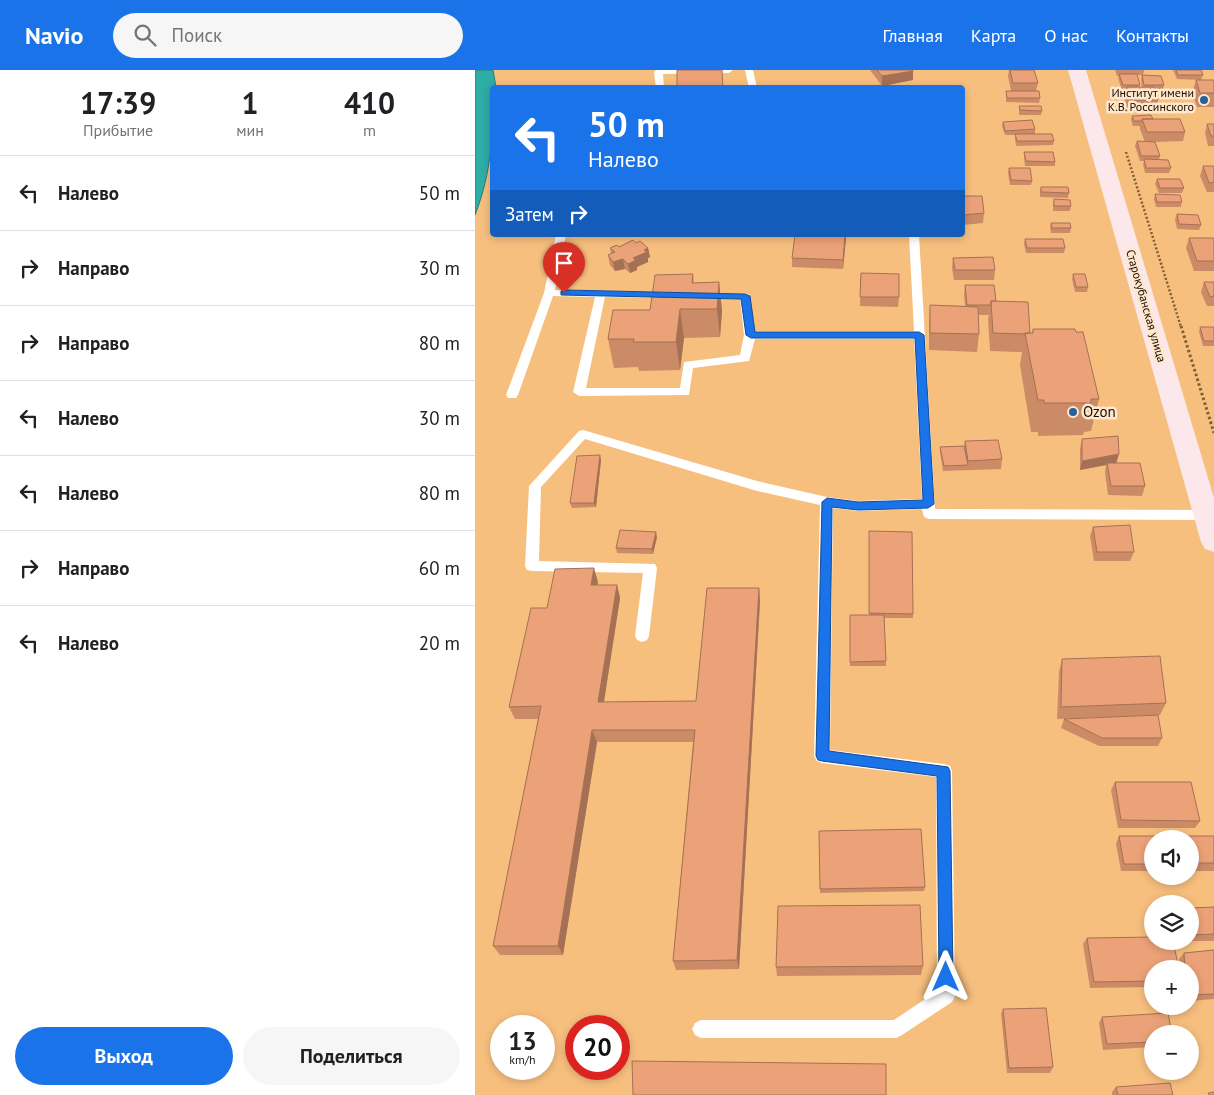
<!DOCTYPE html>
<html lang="ru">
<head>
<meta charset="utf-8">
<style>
  :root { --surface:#fff; --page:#f6f6f6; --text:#202124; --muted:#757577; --line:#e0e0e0; --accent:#1a73e8 }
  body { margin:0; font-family:"PT Sans",sans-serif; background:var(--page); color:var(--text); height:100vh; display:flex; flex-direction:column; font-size:19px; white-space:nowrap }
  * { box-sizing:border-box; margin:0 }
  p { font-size:16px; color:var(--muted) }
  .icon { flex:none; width:28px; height:28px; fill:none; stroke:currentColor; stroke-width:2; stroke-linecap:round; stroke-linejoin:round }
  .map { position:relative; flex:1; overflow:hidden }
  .panel { display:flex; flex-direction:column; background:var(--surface); width:475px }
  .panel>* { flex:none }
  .banner { position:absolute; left:15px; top:15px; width:475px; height:152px; border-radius:5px; box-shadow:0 2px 8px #0003; background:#1a73e8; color:#fff; overflow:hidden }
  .controls { position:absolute; left:669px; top:760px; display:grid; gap:10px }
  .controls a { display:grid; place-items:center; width:55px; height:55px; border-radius:50%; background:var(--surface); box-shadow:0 2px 8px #0003; font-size:25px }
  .speed { position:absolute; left:15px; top:945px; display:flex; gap:10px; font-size:25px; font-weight:700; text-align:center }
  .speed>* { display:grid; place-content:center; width:65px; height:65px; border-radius:50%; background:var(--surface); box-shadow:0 2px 8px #0003; line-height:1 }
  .speed small { font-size:12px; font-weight:400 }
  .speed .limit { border:8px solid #d22; background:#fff; color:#111 }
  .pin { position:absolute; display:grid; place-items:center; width:42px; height:42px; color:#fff; margin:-51px -21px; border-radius:50% 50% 50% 0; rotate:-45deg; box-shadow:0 0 5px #0007 }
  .pin .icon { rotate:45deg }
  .me { position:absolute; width:55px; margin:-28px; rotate:0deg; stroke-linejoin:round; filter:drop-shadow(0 0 4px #0008) }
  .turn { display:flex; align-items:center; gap:18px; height:105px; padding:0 15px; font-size:22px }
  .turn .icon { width:65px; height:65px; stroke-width:2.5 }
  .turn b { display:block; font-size:35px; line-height:42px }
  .then { display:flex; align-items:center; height:48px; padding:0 15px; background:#0003; gap:10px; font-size:19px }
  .eta { display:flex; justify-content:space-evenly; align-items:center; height:85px; text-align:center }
  .eta b { font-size:30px; font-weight:700; line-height:35px }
  .primary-button { display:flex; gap:10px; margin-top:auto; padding:10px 15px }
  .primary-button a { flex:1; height:58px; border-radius:30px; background:var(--accent); color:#fff; font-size:20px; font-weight:700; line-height:58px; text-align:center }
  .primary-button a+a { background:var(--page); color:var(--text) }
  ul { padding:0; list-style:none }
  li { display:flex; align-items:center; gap:15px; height:75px; padding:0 15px; border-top:1px solid var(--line) }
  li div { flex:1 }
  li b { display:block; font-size:19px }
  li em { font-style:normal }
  header { display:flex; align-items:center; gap:30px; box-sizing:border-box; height:70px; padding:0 25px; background:var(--accent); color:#fff }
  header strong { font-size:24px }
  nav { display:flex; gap:28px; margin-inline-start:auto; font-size:18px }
  .search { width:350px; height:45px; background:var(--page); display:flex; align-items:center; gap:12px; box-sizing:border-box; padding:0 18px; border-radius:28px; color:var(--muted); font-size:19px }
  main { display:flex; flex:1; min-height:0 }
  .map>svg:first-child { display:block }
</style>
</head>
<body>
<header>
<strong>Navio</strong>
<div class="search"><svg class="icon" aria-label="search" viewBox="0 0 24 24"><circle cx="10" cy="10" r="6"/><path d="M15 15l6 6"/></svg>Поиск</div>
<nav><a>Главная</a><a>Карта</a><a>О нас</a><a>Контакты</a></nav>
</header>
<main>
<section class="panel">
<div class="eta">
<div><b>17:39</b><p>Прибытие</p></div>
<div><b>1</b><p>мин</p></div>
<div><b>410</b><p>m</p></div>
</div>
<ul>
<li><svg class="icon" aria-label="left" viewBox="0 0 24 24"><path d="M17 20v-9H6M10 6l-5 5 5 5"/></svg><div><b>Налево</b></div><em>50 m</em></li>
<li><svg class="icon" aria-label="right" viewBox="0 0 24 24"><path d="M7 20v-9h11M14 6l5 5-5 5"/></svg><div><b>Направо</b></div><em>30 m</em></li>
<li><svg class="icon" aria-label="right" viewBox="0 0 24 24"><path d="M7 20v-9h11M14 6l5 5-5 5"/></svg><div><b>Направо</b></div><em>80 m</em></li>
<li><svg class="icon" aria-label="left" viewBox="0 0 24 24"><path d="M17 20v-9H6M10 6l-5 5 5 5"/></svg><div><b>Налево</b></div><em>30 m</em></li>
<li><svg class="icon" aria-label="left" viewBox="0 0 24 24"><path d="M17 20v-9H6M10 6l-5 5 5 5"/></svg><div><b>Налево</b></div><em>80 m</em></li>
<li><svg class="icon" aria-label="right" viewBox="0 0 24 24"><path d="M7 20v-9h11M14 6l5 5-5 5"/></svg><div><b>Направо</b></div><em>60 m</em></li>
<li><svg class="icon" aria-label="left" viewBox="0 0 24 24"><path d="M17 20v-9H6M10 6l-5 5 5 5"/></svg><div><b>Налево</b></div><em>20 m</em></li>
</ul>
<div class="primary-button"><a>Выход</a><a>Поделиться</a></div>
</section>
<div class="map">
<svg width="739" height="1025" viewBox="0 0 739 1025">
  <rect width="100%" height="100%" fill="#f7bf7e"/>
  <path fill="#2eaca6" stroke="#297c74" d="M0,0h18l3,17 -3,1c0,45 -1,84 -18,127z"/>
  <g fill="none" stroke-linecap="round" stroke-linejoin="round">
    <path stroke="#7f5d39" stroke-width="2.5" stroke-dasharray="2 2" stroke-linecap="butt" d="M651,82l55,175"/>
    <path stroke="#7f5d39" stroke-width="3" stroke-dasharray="2.5 2.5" stroke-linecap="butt" d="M706,256l33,107"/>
    <path fill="#fff" fill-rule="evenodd" d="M181,0h77l-4,3 -66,1 1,14h-8l-2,-16z
      M270,0h8l4,18h-8z
      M81,165h10l-11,55 115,2 5,3 -5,3 -65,-1 -19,91h94l4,-26 56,-7 4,-20 -4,-36 -43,-2 -1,-2 5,-3 48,2 6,37h159l-5,-96h10l16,274 271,1 5,2 2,3 -2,3 -5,2 -277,-1 -5,-2 -2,-8 -64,2 -25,-3 -3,242 114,14 6,2 2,5 3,225 -3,6 -50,33 -6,3h-195l-6,-3 -3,-6 3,-6 6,-3h193l43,-29 -1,-214 -114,-14 -5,-2 -3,-5 6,-251 -63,-14 -172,-52 -44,48 -2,74 116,3 2,4 -8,68 -2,4 -5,2 -5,-2 -2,-4 8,-63 -111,-2 -5,-1 -2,-4 4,-80 50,-55 4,-1 174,51 70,16 31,4 64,-2 -8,-160h-159l-6,22 -56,7 -4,27 -110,1 -6,-4 22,-95 -42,-1 -35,99 -2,3h-8l-2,-3 38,-102z"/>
    <path fill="#fce7ea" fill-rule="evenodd" d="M593,0h18l128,428v54l-9,-3 -4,-7z"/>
  </g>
  <path fill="#cb8b67" d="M395,0h43v10l-31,6z
    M534,0h25l4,13 -2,8 4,7 -1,5 -33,-1v-11h5l-3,-15z
    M640,0h29l-1,5h-6l3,10 -1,2h3l-1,-7 1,-5 22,10 -1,5h-9l4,10 -2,9 -28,1 -4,-13 1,-7h-3l-4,-12 1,-2h-2z
    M698,0h28l2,5 -2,5 -24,-1z
    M721,10h18v27h-17l-5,-14z
    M544,36l23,5 -1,4h-22z
    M657,46l21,3 32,13 -2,9 -28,1 5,14 -1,4 12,8 -2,5h-24l-2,-9 1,-3h-4l-5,-15 2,-5 8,1 -5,-13v-3h-7l-2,-6z
    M528,52l32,7v5l19,7 -1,4 -37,1 -1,-7v-4h-10l-3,-9z
    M732,54h7v22h-6l-3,-13z
    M549,82l31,10v4h-30l-1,-9z
    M728,96h11v26h-7l-7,-16z
    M534,98l23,13 -1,4h-21l-2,-12z
    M682,109l27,9 -2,5h-23l-4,-9z
    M566,117l28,6 -1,5 -28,-1v-5z
    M680,124l27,8 -1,5h-25l-2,-8z
    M488,126l21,17 -1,10 -20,2z
    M579,129l17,7 -1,5h-17v-7z
    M702,144l24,11 -2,5 -22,-1 -2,-10z
    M576,153l20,5 -1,5h-19l-1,-5z
    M371,168l-3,31 -51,-2v-9z
    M714,168h25v33h-20l-8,-23z
    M550,169l40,9 -1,5h-38l-2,-9z
    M161,173l12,5 2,9 -2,1v4l-11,5v3l-7,3 -5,-4 -10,2 -5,-6 -2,-10 3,-1 -1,-6z
    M478,188l42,12 -1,10h-40l-2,-12z
    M386,203l38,24 -1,10 -38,-1z
    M218,204l1,9 25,-1 3,29 -2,26 -36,1 -4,32 -41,1 -1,-4 -24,1 -6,-29 42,-29z
    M598,204l15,13 -1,5h-12l-3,-13z
    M729,212h10v24h-7l-6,-14z
    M490,215l31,16 34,32h2l1,-4 66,70 -8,32 -7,1 -1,3 -45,1v-4h-7l-11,-67 2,-13 -32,-1 -2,-32 1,-4h-11l1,19 -2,18 -48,-2v-27l1,-18 35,1 -1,-11z
    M725,257h14v19h-11l-4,-14z
    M607,369l34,24 29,23 -3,10 -34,-1 -3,-23 1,-7 -26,5v-21z
    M490,371l37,18 -1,10 -58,2 -3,-19v-5l24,-1z
    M126,390l-5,47 -24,1 -2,-5z
    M618,457l41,25 -4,9h-36l-4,-25z
    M394,461l44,83v4h-29l2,48h-36v-51h19z
    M182,467l-4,17 -36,-1 -1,-5z
    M123,512l-1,3h20l3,13 -16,104 92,-1 63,-113 1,13 -21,368 -63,1 -3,-9 20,-219h-96l-34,213h-63l-7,-9 45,-227h-23l-6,-12 38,-99z
    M587,589l104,44 -6,12 -103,4 2,-47z
    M589,649l98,19 -4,8h-59l-38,-18z
    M640,712l85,39 -5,7h-77l-7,-38z
    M344,761l106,56 -1,4 -104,2z
    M644,766h95v35h-24v-32h-37v32h-32l-5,-27z
    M739,837v34h-24v-33z
    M612,868l66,3h31h-11l-20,28v18l-63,1 -7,-44z
    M739,880v49l-24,2v-32h-10l-1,-10 5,-6z
    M448,896l-2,9 -144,1 -1,-9z
    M528,939l50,58 -3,6h-43l-6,-59z
    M627,947l51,17v13l-50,3 -4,-27z
    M641,1017l57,8h-61v-3z"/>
  <path fill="#a57154" d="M438,1v9l-31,6v-10z
    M370,165h1v3l-3,31v-9z
    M173,178l2,9 -2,1v4l-11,5v3l-7,3 -2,-9 5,-6 11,-8z
    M148,189l2,10 -10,2 -2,-9z
    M244,212l3,29 -2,26 -3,-28z
    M205,239l4,29 -4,32 -4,-28z
    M644,384l-3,10 -9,-1 -1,2 -26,5 2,-9z
    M125,385l1,5 -5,47 -2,-4z
    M181,462l1,5 -4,17 -1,-5z
    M119,498l4,14 -3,17 -4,-14z
    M142,515l3,13 -18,116 -4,-12z
    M284,518l1,13 -21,368 -2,-9z
    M117,660l5,12 -34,213 -5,-9z"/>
  <path fill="#eca278" stroke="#a57154" d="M202,0h45l1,18h-46z
    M402,0h36v1l-31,5z
    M535,0h24l4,13h-25z
    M701,0h25l2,5h-25z
    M644,4h18l3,11h-17z
    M667,5l19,1 3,9h-20z
    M721,10h18v13h-14z
    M651,17h27l5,13h-28z
    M531,21h33l1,7h-33z
    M544,36h22l1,5 -22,-1z
    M676,45l2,4h-11v2h-8l-2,-5z
    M667,49h38l5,13h-38z
    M557,50l3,9 -30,2 -2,-9z
    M732,54h7v12h-3z
    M540,64h37l2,7h-37z
    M662,71l18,1 5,14h-19z
    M549,82h29l2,10 -29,-1z
    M669,89l24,1 3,8h-25z
    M728,96h11v16l-5,1z
    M534,98h21l2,13 -21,-1z
    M682,109h23l4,9h-24z
    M566,117h27l1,6 -28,-1z
    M680,124l25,1 2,7h-25z
    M488,126h19l2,17 -21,2z
    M579,129l16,1 1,6h-17z
    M702,144l21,1 3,10 -22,-1z
    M576,153h19l1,5h-19z
    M320,165h50l-2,25 -51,-2z
    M714,168h25v23h-17z
    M550,169h38l2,9h-38z
    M158,170l3,3 4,-2 8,7 -4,2 3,2 -14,6 3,2 -8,4 -5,-5 -10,3 -5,-7 7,-3 -5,-4 7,-3 2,2z
    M518,187l2,13h-40l-2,-12z
    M386,203l38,1v23h-39z
    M218,204l-1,9 27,-1 -2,27h-37l-4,33h-43l1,-3h-26l5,-29h37l5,-35z
    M598,204h12l3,13h-12z
    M729,212h10v14l-4,1z
    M490,215h29l2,16h-5l-1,4h-23z
    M516,231l37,1 2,31h-5l1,1 -33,-1z
    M455,235l48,2 1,27 -49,-1z
    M725,257h14v14h-10z
    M558,259h42l1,3h7l16,67h-8v4h-47v-3h-6l-13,-67h8z
    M643,366l1,18 -37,7v-22z
    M523,370l4,19 -34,2 -3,-20z
    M489,376l4,19 -24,1 -4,-19z
    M125,385l-6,48h-24l7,-47z
    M632,393h33l5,23h-34z
    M655,455l4,27h-37l-4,-25z
    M145,460l36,2 -4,17 -36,-1z
    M394,461l43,1 1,82 -44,-1z
    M119,498l-3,17h26l-19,117 98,-1 11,-113h52l-22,372 -64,1 22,-231h-103l-34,216h-65l48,-240 -32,1 22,-99h16l8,-39z
    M375,545h34l2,46 -36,1z
    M685,586l6,47 -105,4 1,-48z
    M683,645l4,23h-60l-38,-19z
    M640,712h76l9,39 -79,-1z
    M446,759l4,58 -105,2 -1,-58z
    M644,766h95v27h-24v-24h-37v25h-29z
    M445,835l3,61 -147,1 2,-61z
    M739,837v27l-24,1v-27z
    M678,867v4h20l6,28h-26v12l-59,1 -7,-44z
    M739,880v44l-24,1v-26h-5l-1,-16z
    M571,938l7,59 -44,1 -6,-59z
    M693,943l4,21h-19v8l-46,2 -5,-27z
    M157,991l254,3v31h-253z
    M695,1013l3,12h-55l-2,-8z
    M739,1022v3h-5l-1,-2z"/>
  <path fill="#1a73e8" stroke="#114b97" d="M89,220l181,4 5,2 5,36h164l5,3 10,169 -6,4 -70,2 -26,-3 -3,244 119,16 2,4 3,206 -2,6 -5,2 -5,-2 -2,-6 -2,-201 -115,-15 -4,-1 -2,-4 6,-254 5,-4 31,4 65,-2 -8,-162h-164l-5,-3 -5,-36 -180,-4v-4z"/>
  <g fill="#276299" stroke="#ffe8ce" stroke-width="2">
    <circle cx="729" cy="30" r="5"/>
    <circle cx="598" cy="342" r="5"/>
  </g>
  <g text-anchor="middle" stroke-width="5" stroke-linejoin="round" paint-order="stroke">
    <g font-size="12" fill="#1c0d00" stroke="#ffe8ce" text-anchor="end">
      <text x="719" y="27">Институт имени<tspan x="719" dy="14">К.В. Россинского</tspan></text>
    </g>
    <g font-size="12" fill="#1c0d00" stroke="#ffe8ce">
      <text transform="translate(671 236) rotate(74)" y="4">Старокубанская улица</text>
    </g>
    <g font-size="15" fill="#1c0d00" stroke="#ffe8ce" text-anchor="start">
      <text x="608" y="347">Ozon</text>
    </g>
  </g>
</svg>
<div class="controls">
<a><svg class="icon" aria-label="sound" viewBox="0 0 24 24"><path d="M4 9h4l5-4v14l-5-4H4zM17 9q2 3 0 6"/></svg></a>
<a><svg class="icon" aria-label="layers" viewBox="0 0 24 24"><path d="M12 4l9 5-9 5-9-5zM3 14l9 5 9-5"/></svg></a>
<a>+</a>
<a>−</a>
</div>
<div class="speed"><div>13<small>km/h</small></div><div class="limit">20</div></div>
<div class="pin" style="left:89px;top:223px;background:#d93025"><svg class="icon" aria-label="arrive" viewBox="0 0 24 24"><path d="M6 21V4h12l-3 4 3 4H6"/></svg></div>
<svg class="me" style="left:471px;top:907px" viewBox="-20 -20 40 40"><path d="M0-17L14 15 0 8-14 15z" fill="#1a73e8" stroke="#fff" stroke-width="4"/></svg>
<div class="banner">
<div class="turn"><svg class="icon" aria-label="left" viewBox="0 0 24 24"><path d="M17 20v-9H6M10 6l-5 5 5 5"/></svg><div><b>50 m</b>Налево</div></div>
<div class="then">Затем<svg class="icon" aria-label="right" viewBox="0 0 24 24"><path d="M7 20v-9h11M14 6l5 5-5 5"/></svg></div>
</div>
</div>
</main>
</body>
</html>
